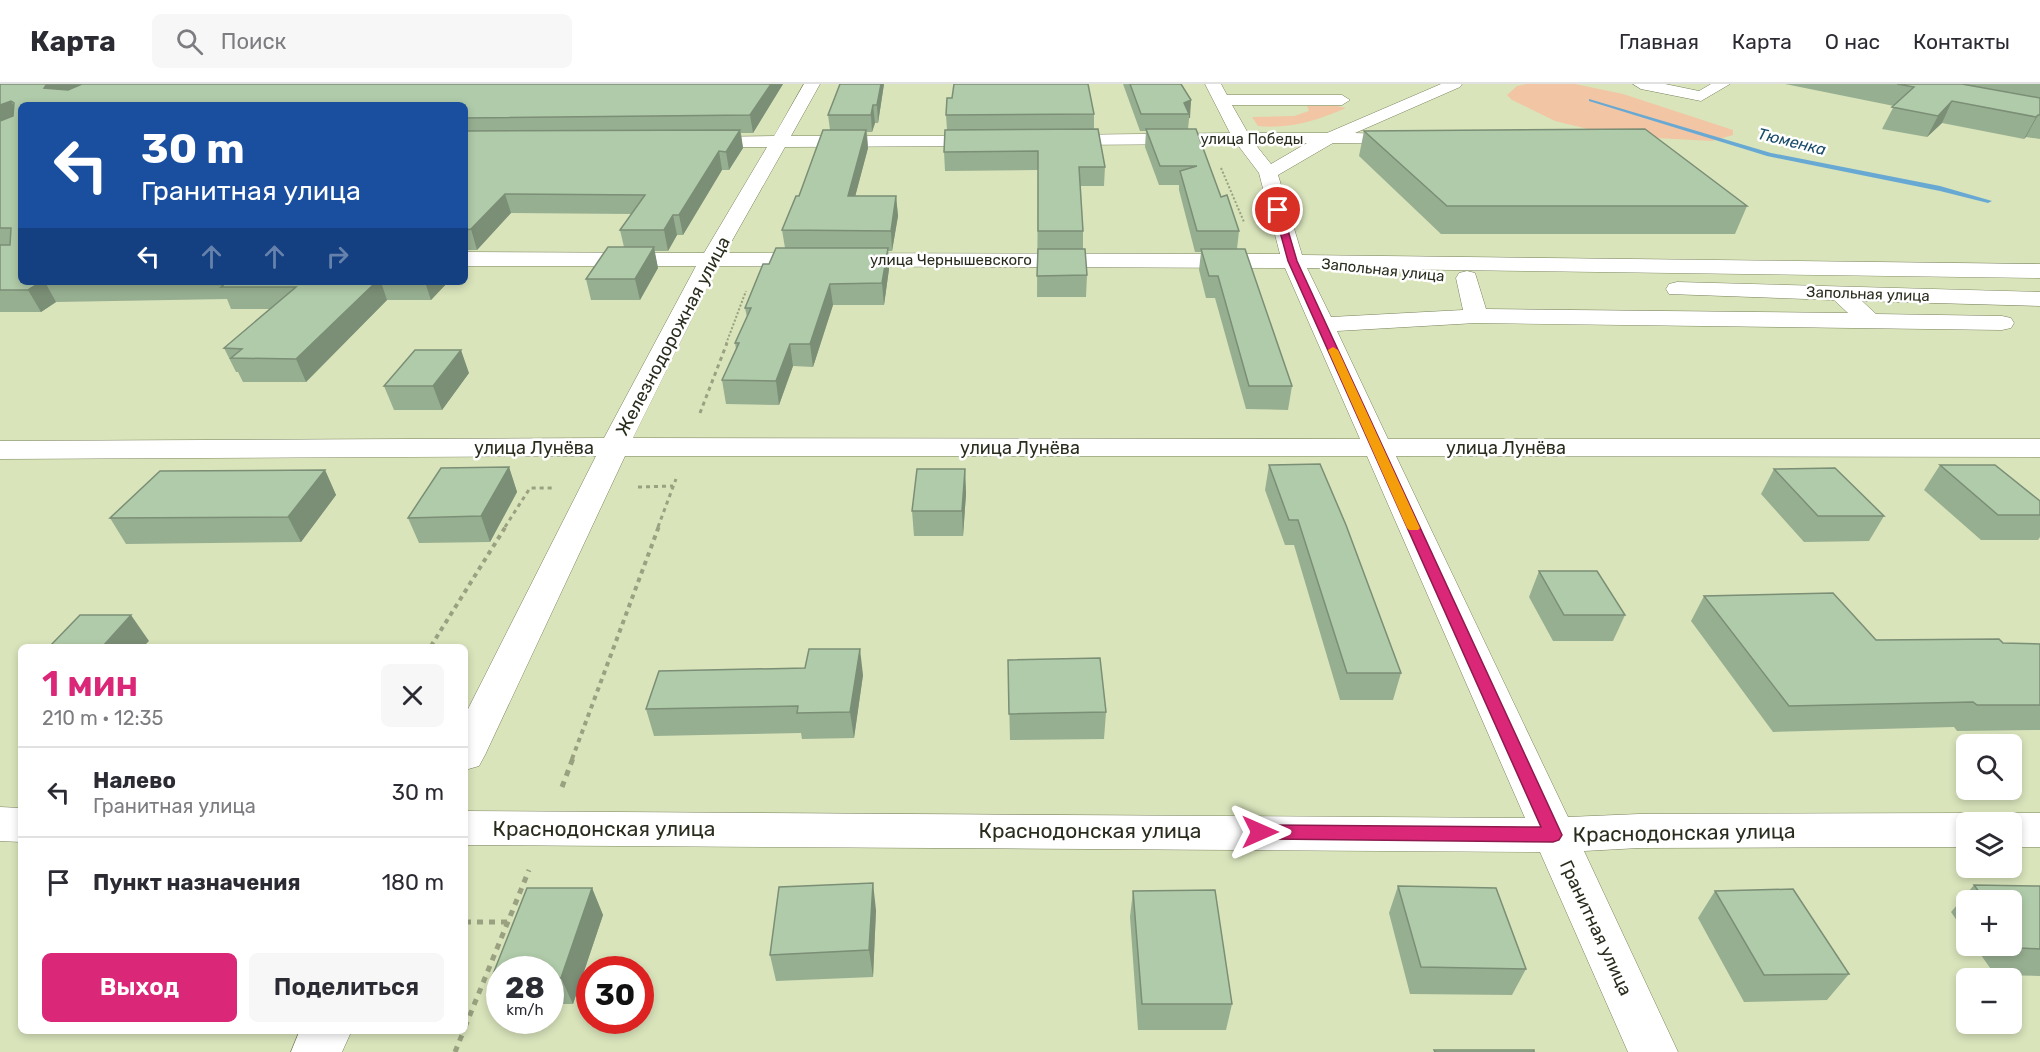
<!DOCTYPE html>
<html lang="ru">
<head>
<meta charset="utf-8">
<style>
  :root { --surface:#fff; --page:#f7f7f7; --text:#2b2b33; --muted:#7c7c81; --line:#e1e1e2; --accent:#db2777 }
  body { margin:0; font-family:Rubik,sans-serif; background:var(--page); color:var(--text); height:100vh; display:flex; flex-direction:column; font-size:22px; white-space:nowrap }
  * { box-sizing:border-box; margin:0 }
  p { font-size:20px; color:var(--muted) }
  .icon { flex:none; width:33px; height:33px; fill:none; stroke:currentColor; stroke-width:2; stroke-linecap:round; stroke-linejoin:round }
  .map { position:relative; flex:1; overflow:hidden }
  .details { position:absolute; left:18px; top:560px; width:450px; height:390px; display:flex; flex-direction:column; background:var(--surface); border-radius:9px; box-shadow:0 3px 9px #0003 }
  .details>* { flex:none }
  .hud { position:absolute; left:18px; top:18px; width:450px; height:183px; border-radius:9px; box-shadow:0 3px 9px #0003; background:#1a4fa0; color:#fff; overflow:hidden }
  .buttons { position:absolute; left:1956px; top:650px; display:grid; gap:12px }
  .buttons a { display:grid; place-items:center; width:66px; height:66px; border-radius:9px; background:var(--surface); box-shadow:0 3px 9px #0003; font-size:30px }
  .speed { position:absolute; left:486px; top:872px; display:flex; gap:12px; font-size:30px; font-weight:700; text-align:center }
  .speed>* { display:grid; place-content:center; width:78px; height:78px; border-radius:50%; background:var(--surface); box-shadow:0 3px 9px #0003; line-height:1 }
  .speed small { font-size:15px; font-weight:400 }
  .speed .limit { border:9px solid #d22; background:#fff; color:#111 }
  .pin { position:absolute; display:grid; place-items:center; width:51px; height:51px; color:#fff; margin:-26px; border:3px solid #fff; border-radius:50%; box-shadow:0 2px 6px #0007 }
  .me { position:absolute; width:66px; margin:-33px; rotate:90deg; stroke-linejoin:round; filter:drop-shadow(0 0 4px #0008) }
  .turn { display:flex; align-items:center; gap:21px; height:126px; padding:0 24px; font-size:27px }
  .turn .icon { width:78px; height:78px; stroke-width:2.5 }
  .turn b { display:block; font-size:42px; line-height:51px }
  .lanes { display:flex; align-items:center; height:57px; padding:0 24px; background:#0003; justify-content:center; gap:30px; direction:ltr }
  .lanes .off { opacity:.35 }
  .round { display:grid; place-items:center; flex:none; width:63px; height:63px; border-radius:9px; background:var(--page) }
  .summary { display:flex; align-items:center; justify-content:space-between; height:102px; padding:0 24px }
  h1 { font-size:36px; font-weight:600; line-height:45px; color:var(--accent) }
  .action { display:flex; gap:12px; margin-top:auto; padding:12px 24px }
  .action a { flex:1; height:69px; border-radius:9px; background:var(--accent); color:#fff; font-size:24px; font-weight:600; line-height:69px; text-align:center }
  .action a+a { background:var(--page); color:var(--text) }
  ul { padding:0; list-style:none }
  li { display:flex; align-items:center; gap:18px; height:90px; padding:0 24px; border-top:2px solid var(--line) }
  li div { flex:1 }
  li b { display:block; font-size:22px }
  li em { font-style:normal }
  header { display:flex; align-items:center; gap:36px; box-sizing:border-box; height:84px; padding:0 30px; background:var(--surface); border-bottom:2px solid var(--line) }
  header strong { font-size:28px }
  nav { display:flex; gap:33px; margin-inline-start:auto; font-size:21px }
  .search { width:420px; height:54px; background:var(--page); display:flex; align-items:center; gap:15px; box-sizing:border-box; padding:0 21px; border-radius:9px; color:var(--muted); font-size:22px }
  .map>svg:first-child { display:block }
</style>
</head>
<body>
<header>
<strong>Карта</strong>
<div class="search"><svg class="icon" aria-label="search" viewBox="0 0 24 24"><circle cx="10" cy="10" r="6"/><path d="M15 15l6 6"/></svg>Поиск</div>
<nav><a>Главная</a><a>Карта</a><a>О нас</a><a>Контакты</a></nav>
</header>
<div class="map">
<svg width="2040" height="968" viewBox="0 0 2040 968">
  <rect width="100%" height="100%" fill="#d9e4bb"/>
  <path fill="#f2c5a4" d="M1526,0h49l48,10 110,36v5l-21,6 -74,-4 -46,-7 -37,-9 -43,-21 -5,-5 10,-9z
    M1307,22h30l9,2c-30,13 -56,21 -88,18l-6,-9 42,-1 15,-5z"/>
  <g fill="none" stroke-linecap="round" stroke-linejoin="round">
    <path fill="#68a9d4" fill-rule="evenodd" d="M1589,15l182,54 169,33 52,15 -4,2 -48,-12 -173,-35 -178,-55z"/>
    <g stroke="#79825c" stroke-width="1">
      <path id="minor" d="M804,0h16l-29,52h197l6,1 3,4 -3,4 -6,1 -203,1 -60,106 555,1 -21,-81 -22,-29 -182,1 -6,-1 -3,-4 3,-4 6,-1 175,-2 -25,-49h16l6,11h115l8,5 -8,5h-110l16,28h79l114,-49h21l-2,3 -105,46 53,2 6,1 3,4 -3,4 -81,-1 -55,32 24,80 738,9v14l-733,-10 24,49 132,-7 -7,-32 3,-5 8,-2 8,2 11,36 362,4 -14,-13 -165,-6 -3,-5 3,-5 8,-2 363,10v14l-178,-5 14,13 126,2 9,2 3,5 -3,5 -9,2 -526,-7 -139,8 51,108h652v18l-644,-1 172,361 71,-3 327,-1 15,5 2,4h-17v25l-327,1 -55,3 94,201h-50l-88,-200 -1075,-7v-34l1060,7 -158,-362h-742l-140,299 -6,11 -14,4v-55l131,-259 -596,3v-18l604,-3 92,-172h-231v-14l239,1 63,-106h-69l-6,-1 -3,-4 3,-4 6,-1 76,-1zM1307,59l-36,21 -16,-20zM718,182l567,2 75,171 -727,-1z
        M1633,0h32l34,7 12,-7h19l-29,17 -60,-12z
        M0,723l21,1v34l-21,-1z
        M2012,729h28v34h-28v-25h-17l2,-4z
        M300,946h52l-10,22h-51z"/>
    </g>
    <path stroke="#99a181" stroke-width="2" stroke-dasharray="2 2" stroke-linecap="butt" d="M1221,84l23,54
      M726,260l20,-53"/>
    <path stroke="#99a181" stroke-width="3" stroke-dasharray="4 4" stroke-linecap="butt" d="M700,329l27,-70
      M638,403l35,-1
      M505,443l25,-39h22
      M658,443l18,-48"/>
    <path stroke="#99a181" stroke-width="4" stroke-dasharray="4.5 4.5" stroke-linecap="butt" d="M431,562l75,-120
      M572,675l87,-233"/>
    <path stroke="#99a181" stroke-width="5" stroke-dasharray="6 6" stroke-linecap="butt" d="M562,703l11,-29
      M465,838h43
      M465,943l64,-157
      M455,968l9,-22"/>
    <use href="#minor" fill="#fff" fill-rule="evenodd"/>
  </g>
  <path fill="#97af91" d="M0,0h783l-30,49h-12l2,15 -14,22h-7l-39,65h-6l-9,16h-14l4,17 -18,32h-49l-5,-21 38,-32 -4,-17 12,-16 -121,-1 -34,37h-12v-145l-444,177h427l-17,18h-44l-81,82h-63l-5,-10h-2l-12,-24 46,-39h-39l-4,-10 -171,3 -15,10h-41z
    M884,0l-6,39h-3l-3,9h-5l1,16 -13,48h41l2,20 -6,35h-4l1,18 -5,36h-51l-20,62 -20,-1 -14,39 -53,-1 -4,-24 14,-31 -1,-6 12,-26 -2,-9 24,-44 16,-16 -3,-18 48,-100 -2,-15z
    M1123,0h58l10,16 -3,29 33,68 18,34 -2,18 55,137 -4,24 -42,-1 -31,-111h-9l-7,-28 2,-18h-6l-16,-62v-5h-20l-14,-38 1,-16h-6z
    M1785,0h255v55l-14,-2 -2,2 -82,-16 -15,14 -45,-8 12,-23z
    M1094,30v15l11,38 -1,19h-24l3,45v18l4,26 -1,22h-49l1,-127 -93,1 -1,-19 3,-22 -1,-15z
    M1364,47l383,75 -12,28h-294l-82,-78z
    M469,289l-27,37h-48l-10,-24z
    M1269,381l132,208 -8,27h-53l-46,-155h-9l-20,-55z
    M1940,381l100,36v36l-2,3h-57l-57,-50z
    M509,383l8,25 -27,50 -71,1 -11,-25z
    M965,385l1,25 -3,42h-49l-2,-25z
    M1774,385l110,47 -15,25 -65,1 -43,-48z
    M325,386l11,25 -35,47 -175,2 -16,-26z
    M1539,487l86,44 -12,26h-60l-24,-44z
    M1704,512l172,44 164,4v86l-83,1 -3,-4 -181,5 -82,-111z
    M1008,576l98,52 -2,27 -94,1z
    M863,591l-9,63 -52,1 -1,-6 -147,3 -8,-27z
    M1974,801l66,1v90l-45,-1 -21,-30h38v-45h-46v34l-15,-22z
    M1398,802l128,83 -14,26 -102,-1 -21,-81z
    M527,804h65l11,27 -30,89h-23v-35h-50v25l-9,-15z
    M1133,807l99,113 -6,26h-88l-8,-113z
    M1715,807l134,83 -22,26 -83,2 -46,-84z
    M876,826l-3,67 -97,4 -6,-26z"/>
  <path fill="#7b8e76" d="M47,0h42l-33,16 -12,-12z
    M771,0h12l-30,49 -3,-18z
    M881,0h3l-6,39 -1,-18z
    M1191,16l-1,18h-1v-4l-5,-11z
    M11,17l9,17 -20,8v-21z
    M1952,17l-10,22 -15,14 11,-21z
    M873,21l2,18 -3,9 -1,-17z
    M2038,31l-12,22 -2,2 12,-22z
    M740,46l3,18 -14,22 -3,-18z
    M866,46l2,18 -18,68 -2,-20z
    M719,67l3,19 -39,65 -4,-20z
    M505,110l6,19 -34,37 -6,-21z
    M896,112l2,20 -6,35 -1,-20z
    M673,131l4,20 -9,16 -4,-21z
    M654,163l4,21 -18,32 -5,-21z
    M888,164l1,21 -5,36 -2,-22z
    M41,198h4l11,20 -15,10 -13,-22z
    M376,198h5l6,18 -81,82 -10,-23z
    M425,198h23l-17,18z
    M830,200l3,21 -20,62 -3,-23z
    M790,260l3,22 -14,39 -3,-24z
    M461,266l8,23 -27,37 -9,-24z
    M509,383l8,25 -27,50 -9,-26z
    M965,385l1,25 -3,42 -1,-25z
    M325,386l11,25 -35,47 -13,-25z
    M131,531l18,26 -5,5h-41z
    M860,565l3,26 -9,63 -4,-26z
    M873,799l3,27 -3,67 -4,-27z
    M592,804l11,27 -30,89 -12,-26z"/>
  <path fill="#b0cba9" stroke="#7b8e76" stroke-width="1.5" d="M0,0h47l-3,4 24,2 14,-6h689l-21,31 -285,3v-13h-444v177h20l-13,8h-28v-45h10l1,-17h-11v-107l13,-5 1,-13 -3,-2 -11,4z
    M840,0h41l-4,21h-4l-2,10h-43z
    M954,0h134l6,30 -148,1 1,-17h5z
    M1130,0h51l10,16 -7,3 5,11h-48z
    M1897,0h65l78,14v17h-2l-2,2 -84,-16 -14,15 -46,-9 22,-20z
    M1098,45l7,38h-26l4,64h-45v-80l-94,1 1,-22z
    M1146,45h50l25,68 6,-2 12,36h-42l-17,-60 17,-5h-37z
    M1645,45l102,77h-300l-83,-75z
    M740,46l-14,22 -7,-1 -40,64h-6l-9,15h-44l25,-35 -140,-1 -34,35 -6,1v-99z
    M823,46h43l-18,66h48l-5,35 -109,-1 14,-34h3z
    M608,163h46l-19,32h-49z
    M776,164h112l-6,35 -52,1 -20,60h-20l-14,37 -54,-1 17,-37h-4l16,-35h-6l18,-44h6z
    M1038,165h47l2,26 -50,1z
    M1201,165h44l47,137h-43l-31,-110h-9z
    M227,198h149l-80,77 -65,-1 11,-9 -18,-1 72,-61h-75z
    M415,266h46l-28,36h-49z
    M1320,380l26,61 55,148h-54l-49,-153h-9l-20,-55z
    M1940,381h55l45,36v14h-42z
    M509,383l-28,49 -73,2 33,-50z
    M1835,384l49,48h-66l-44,-47z
    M917,385h48l-3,42h-50z
    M325,386l-37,47 -178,1 50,-47z
    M1539,487h58l28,44h-61z
    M1833,509l43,47 123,-1 4,4 37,1v61h-63l-4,-3 -184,4 -85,-110z
    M80,531h51l-28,31h-53z
    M809,565h51l-10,63 -53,1 1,-7 -152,3 13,-38 146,-3z
    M1100,574l6,54 -97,2 -1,-54z
    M873,799l-4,67 -99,5 9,-68z
    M1974,801l66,1v63l-19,-1 -9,-13v-35h-27z
    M1398,802l98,2 30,81 -105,-2z
    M527,804h65l-31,90h-11v-9h-50v9l-9,1z
    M1793,805l56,85 -85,1 -49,-84z
    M1215,806l17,114h-90l-9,-113z
    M1434,966h100v2h-99z"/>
  <path fill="#db2777" stroke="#8e194d" stroke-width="1.5" d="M1278,123l4,3 15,51 265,574 -3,5 -6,2 -293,-3 -6,-2 -3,-5 3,-5 6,-2 281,2 -253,-566 -14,-51z"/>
  <path fill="#f59e0b" d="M1333,263l5,3 82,178 -2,2h-9l-2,-2 -79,-178z"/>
  <g text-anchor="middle" stroke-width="5" stroke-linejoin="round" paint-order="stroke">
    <g font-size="15" fill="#292d1d" stroke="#fff">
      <text x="1252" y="60">улица Победы</text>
      <text x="951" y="181">улица Чернышевского</text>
      <text transform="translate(1383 186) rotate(6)" y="5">Запольная улица</text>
      <text transform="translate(1868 210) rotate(2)" y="5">Запольная улица</text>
    </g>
    <g font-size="16" font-style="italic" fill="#194b69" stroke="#fff">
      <text transform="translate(1792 57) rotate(14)" y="6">Тюменка</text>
    </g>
    <g font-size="18" fill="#292d1d" stroke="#fff">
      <text transform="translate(673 252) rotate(-62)" y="6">Железнодорожная улица</text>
      <text x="534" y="370">улица Лунёва</text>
      <text x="1020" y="370">улица Лунёва</text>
      <text x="1506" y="370">улица Лунёва</text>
      <text transform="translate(1596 844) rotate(65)" y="6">Гранитная улица</text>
    </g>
    <g font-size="21" fill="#292d1d" stroke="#fff">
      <text x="604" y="752">Краснодонская улица</text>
      <text x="1090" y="754">Краснодонская улица</text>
      <text transform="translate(1684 749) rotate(-1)" y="7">Краснодонская улица</text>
    </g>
  </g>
</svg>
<div class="buttons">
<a><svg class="icon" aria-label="search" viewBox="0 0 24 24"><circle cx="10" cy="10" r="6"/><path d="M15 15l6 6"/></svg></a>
<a><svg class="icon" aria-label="layers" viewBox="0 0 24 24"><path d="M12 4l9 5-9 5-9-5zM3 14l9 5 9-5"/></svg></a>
<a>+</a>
<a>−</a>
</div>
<div class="speed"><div>28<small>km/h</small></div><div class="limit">30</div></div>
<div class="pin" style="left:1278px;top:126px;background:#d93025"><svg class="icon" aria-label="arrive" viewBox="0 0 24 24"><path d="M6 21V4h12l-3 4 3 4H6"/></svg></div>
<svg class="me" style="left:1260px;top:748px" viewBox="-20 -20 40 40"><path d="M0-17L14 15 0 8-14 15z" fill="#db2777" stroke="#fff" stroke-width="4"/></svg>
<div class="hud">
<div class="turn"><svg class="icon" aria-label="left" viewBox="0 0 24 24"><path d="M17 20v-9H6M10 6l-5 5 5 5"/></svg><div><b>30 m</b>Гранитная улица</div></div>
<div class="lanes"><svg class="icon" aria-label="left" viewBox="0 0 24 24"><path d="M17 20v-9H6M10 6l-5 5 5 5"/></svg><svg class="icon off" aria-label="ahead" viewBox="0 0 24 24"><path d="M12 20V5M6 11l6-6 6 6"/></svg><svg class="icon off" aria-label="ahead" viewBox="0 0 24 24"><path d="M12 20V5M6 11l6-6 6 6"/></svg><svg class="icon off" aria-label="right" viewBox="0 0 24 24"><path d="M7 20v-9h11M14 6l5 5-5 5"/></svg></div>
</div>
<section class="details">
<div class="summary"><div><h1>1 мин</h1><p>210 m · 12:35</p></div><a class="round"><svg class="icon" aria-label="close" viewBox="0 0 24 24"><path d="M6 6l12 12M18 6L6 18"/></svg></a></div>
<ul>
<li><svg class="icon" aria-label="left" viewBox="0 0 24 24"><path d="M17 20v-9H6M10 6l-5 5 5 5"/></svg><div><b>Налево</b><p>Гранитная улица</p></div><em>30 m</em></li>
<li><svg class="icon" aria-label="arrive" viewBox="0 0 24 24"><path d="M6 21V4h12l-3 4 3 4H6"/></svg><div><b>Пункт назначения</b></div><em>180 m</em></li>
</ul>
<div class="action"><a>Выход</a><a>Поделиться</a></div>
</section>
</div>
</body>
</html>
